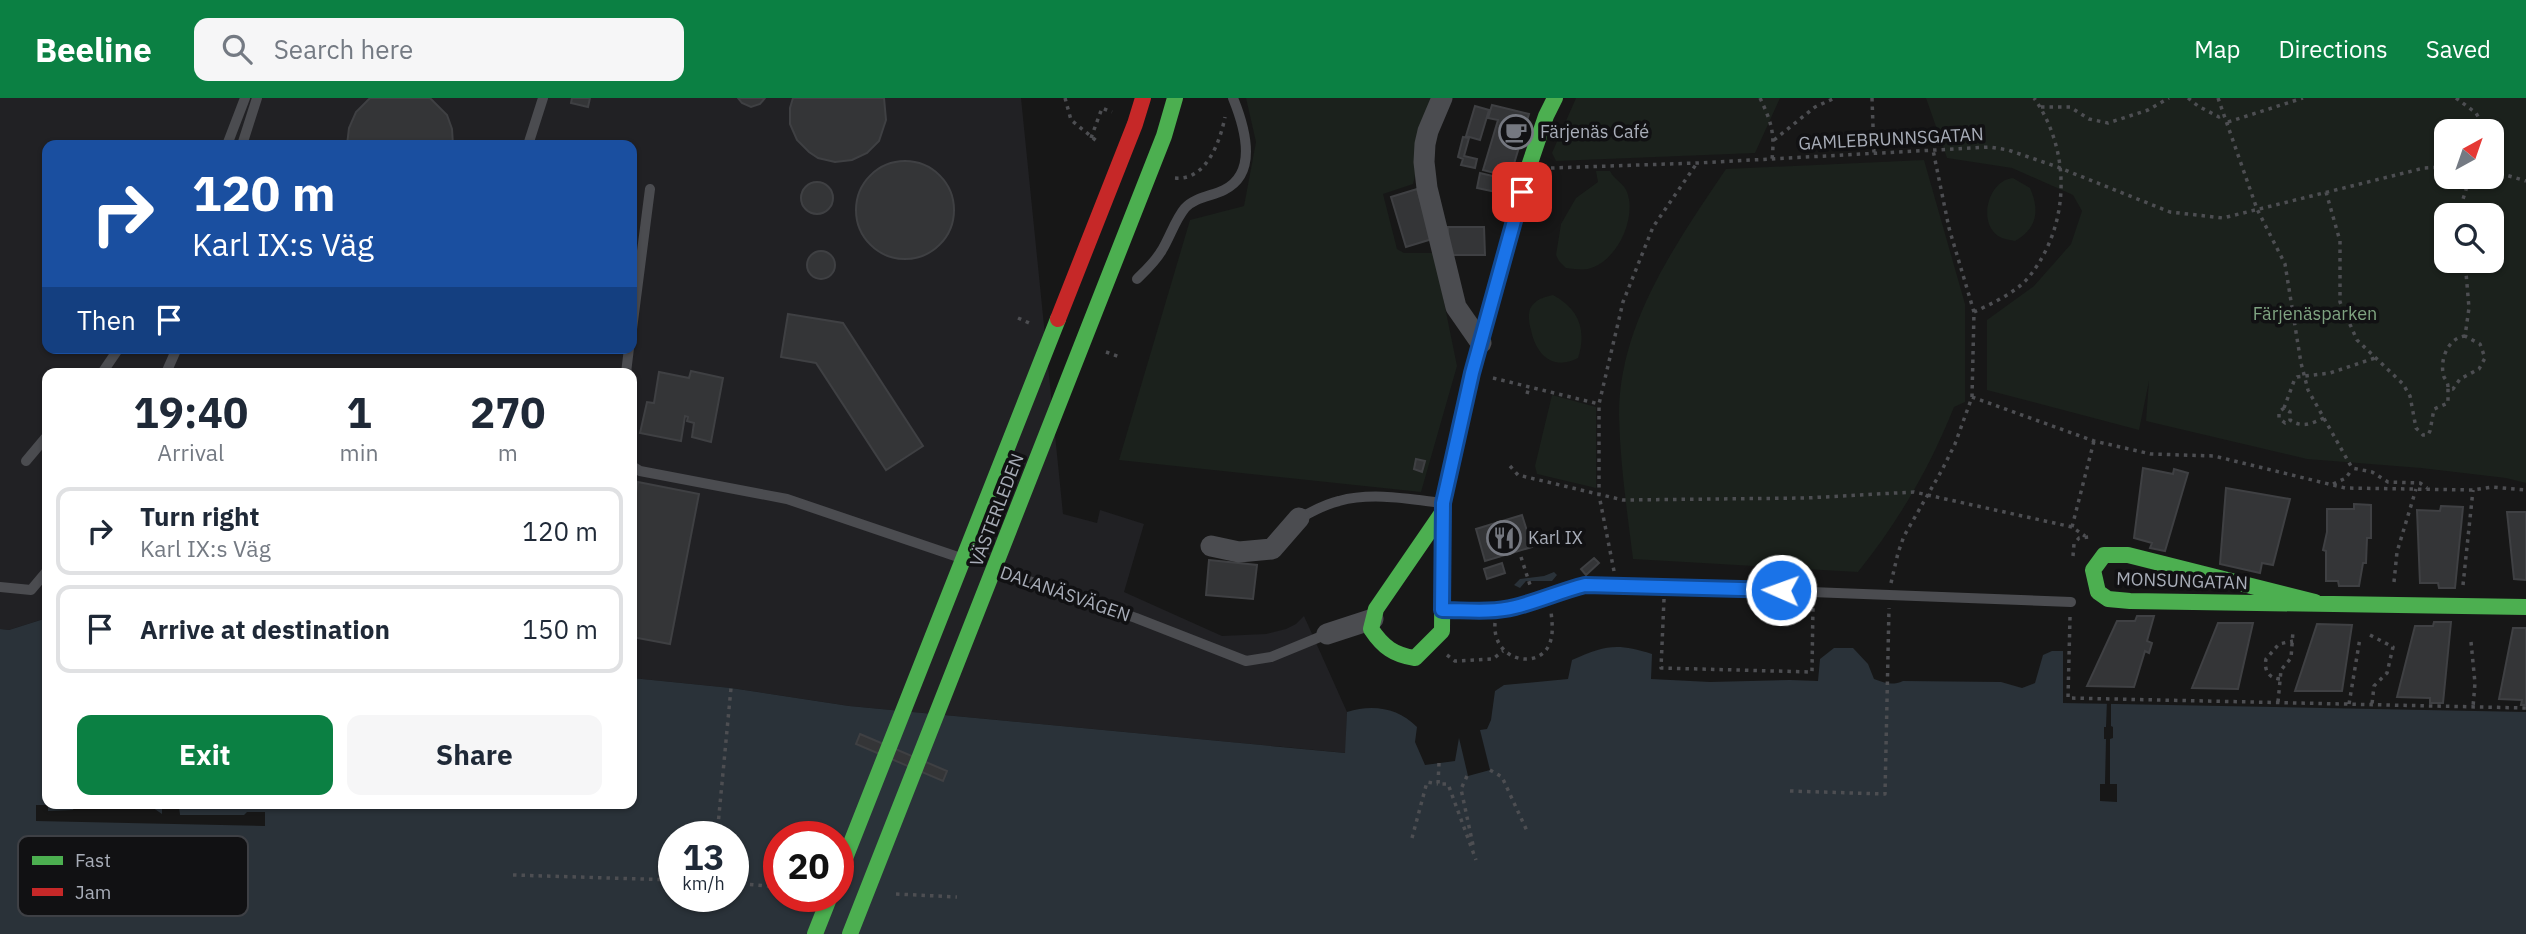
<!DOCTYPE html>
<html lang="en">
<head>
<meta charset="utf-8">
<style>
  :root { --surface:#fff; --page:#f6f6f7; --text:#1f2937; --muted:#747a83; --line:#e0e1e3; --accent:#0b8043 }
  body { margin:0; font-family:"IBM Plex Sans",sans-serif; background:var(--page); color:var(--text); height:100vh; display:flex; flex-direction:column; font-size:26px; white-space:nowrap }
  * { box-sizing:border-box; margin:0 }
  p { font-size:23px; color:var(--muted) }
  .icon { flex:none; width:38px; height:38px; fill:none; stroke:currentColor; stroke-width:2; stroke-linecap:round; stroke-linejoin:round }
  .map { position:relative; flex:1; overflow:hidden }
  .panel { position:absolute; left:42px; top:270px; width:595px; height:441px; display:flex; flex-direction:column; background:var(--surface); border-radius:14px; box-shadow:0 2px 5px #0004 }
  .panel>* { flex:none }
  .banner { position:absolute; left:42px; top:42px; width:595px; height:214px; border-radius:14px; box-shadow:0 2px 5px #0004; background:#1a4fa0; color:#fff; overflow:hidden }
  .needle { width:46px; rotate:40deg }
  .buttons { position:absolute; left:2434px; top:21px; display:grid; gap:14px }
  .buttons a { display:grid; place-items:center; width:70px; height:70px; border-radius:14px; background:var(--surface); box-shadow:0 2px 5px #0004; font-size:35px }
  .speed { position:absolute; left:658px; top:723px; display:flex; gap:14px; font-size:35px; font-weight:700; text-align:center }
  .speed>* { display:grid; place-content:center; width:91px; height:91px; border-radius:50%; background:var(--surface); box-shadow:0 2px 5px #0004; line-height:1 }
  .speed small { font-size:18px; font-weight:400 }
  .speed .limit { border:10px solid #d22; background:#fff; color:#111 }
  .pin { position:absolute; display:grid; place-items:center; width:60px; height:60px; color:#fff; margin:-30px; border-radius:14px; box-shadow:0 4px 10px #0006 }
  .me { position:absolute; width:77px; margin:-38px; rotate:272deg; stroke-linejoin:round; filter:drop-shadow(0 0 5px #0008) }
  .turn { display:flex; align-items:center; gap:24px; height:147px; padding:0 35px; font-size:32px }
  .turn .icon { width:91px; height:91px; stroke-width:2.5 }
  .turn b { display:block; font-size:49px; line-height:60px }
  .then { display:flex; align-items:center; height:66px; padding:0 35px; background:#0003; gap:14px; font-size:26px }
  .eta { display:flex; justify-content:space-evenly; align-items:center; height:119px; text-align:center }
  .eta b { font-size:42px; font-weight:700; line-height:49px }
  .cta { display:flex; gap:14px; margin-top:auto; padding:14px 35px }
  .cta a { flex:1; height:80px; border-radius:14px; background:var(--accent); color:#fff; font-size:28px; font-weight:700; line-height:80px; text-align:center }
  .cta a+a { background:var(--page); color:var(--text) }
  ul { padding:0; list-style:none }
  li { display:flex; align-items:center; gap:21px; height:88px; margin:0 14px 10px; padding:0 21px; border:4px solid var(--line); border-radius:14px }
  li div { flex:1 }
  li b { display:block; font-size:26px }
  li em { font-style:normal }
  header { display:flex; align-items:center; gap:42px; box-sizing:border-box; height:98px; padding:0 35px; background:var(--accent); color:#fff }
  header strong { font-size:33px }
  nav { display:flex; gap:38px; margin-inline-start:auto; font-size:24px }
  .search { width:490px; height:63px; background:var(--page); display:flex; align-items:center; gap:18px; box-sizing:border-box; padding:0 24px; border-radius:14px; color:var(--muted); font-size:26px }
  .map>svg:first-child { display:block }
</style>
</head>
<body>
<header>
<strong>Beeline</strong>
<div class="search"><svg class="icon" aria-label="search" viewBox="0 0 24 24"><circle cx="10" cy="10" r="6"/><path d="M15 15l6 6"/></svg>Search here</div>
<nav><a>Map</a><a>Directions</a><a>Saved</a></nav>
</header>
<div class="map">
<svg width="2526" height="836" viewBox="0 0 2526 836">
  <rect width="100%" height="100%" fill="#171717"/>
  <path fill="#212124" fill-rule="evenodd" d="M0,0h1021l42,416 34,9 3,-13 44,14 -20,68 98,44 44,-2 20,-5 10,-5 8,-8 43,96 -1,41 -497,-47 -118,-18 -99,-10v-305h-585v245l-38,12 -9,-1zM47,47h585v203h-585z"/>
  <path fill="#1b211c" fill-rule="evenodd" d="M1246,0h188l-21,86 -30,10 14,55 7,4h30l23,113 -36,126 -302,-32 71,-240 54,-14 12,-64z
    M1576,0h204l-25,55 -199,8 -4,-8z
    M1926,0h600v385l-20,-5 -85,-10 -114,-9 -161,-38 3,-40 -10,49 -152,-40v-70l47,-34 37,-42 11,-33 -9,-16 -61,-27 -65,-10zM2446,33h46v46h-46zM2446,117h46v46h-46z
    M1924,62l41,144v98l-11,5c-24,60 -55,114 -96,165l-225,-13c-6,-48 -13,-96 -14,-144 0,-92 58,-173 107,-246z
    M1596,73h14c4,9 14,12 17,21 10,26 -10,70 -39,77 -7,1 -14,0 -22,-1l-7,-7 -3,-6 5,-31 15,-26 22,-16z
    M2013,80l17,10c10,22 7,41 -15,53 -5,-1 -12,-2 -17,-5 -21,-15 -9,-56 15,-58z
    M1553,197c26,14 34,35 25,63 -25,13 -42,-3 -47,-28 -2,-6 -3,-15 -1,-21 5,-10 14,-12 23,-14z
    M1552,297l44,12v81l-59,-14 -2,-8z"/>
  <path fill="#2a3239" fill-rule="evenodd" d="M1554,474l3,3 -5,6h-26l-6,7 -6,-3 6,-6 24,-3z
    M47,520v185h585v-125l99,10 118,18 496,47 2,-41c26,-8 51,-4 70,15l-2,15 10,23 30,-4 4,-23 9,38 22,-6 -10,-40 7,-1 4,-9 4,-29 9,-6 64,-6 4,-19c34,-15 45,-17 80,-6l-1,25 59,3 80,-2 28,1 2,-22 14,-11h19l15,16 6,15c11,4 18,7 29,2l98,1 21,6 13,-5 8,-28 9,-4h11v52l463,9v222h-2526v-305l9,1zM674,738h59v60h-59zM779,738h59v60h-59z"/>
  <path fill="#171717" d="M2107,602h4v26l2,1v11l-3,1v45h7v18l-17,-1v-17h5l1,-45h-2v-12h2z
    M102,705h44l16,11v-7h17l1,8h64l3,-3h18v14l-229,-5v-16h12v6l25,-1 1,-4 24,1z"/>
  <path fill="#343537" stroke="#3f4043" stroke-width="2" d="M370,0h60l17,17 5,14 1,16h-106l2,-17 7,-16z
    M572,0h18l-2,9 -17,-4z
    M738,0h27l-5,6 -9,3 -9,-4z
    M793,0h91l2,22 -7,21 -12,12 -15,7 -17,2 -17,-4 -9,-6 -12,-12 -7,-16v-16z
    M1492,7l37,9 -19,63 -27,-7 15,-50 -10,-2z
    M1475,8l14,4 -9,30 -14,-4z
    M1463,39l6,1 -5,18 13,3 -2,9 -14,-3 2,-6 -5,-2z
    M856 112a49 49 0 1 1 98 0a49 49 0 1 1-98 0Z
    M1480,75l25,6 -4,14 -24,-5z
    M801 100a16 16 0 1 1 32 0a16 16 0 1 1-32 0Z
    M1417,91l15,50 -26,8 -15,-50z
    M1448,129h36l1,28h-37z
    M807 167a14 14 0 1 1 28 0a14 14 0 1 1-28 0Z
    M788,216l55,9 80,123 -37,24 -70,-107 -35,-6z
    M691,273l32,7 -12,64 -19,-5 2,-14 -7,-2 1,-4 -3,-1 -4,25 -41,-8 7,-31 7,1 5,-31 30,6z
    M1416,361l9,2 -3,11 -8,-3z
    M2143,370l30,6 1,-5 14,4 -23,78 -15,-3 2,-5 -18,-5z
    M638,384l61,12 -29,150 -38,-7v-121z
    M2226,390l64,11 -17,66 -11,-2 -2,10 -40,-9z
    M2354,406l17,1v33h-4l-1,25h-3l-4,23h-20l-1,-5h-12v-30l-3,-1 4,-18v-23h27z
    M2441,408l22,1 -8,81h-16l-1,-5h-18l-3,-73 23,1z
    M2507,414h19v68l-12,-1z
    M1522,417l10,32 -47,14 -9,-32z
    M1594,460l5,5 -13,12 -5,-6z
    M1209,462l48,5 -4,34 -47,-4z
    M1502,465l3,10 -18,6 -3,-10z
    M2137,518h17l-7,25 5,2 -3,10 -4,-2 -11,36 -47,-1 30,-65h18z
    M2434,524h17l-8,81h-13v-5l-33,-1 18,-71h18z
    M2218,525h35l-15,66 -46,-1z
    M2317,526l35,1 -10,66h-47z
    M2513,530h13v77h-5l1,-5 -23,-1z
    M860,636l87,37 -4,10 -87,-37z"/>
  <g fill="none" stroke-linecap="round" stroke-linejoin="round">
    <path stroke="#4d4e52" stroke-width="3.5" stroke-dasharray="3.5 5" stroke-linecap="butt" d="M1065,0l6,22 27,22
      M1760,0c11,23 15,35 12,61
      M1872,0l2,56
      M2188,0l10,8 21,11 5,-2
      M2218,0l39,111 28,55 16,99 7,27 44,78 20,4 16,10 32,1 7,5
      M2456,0l20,15 10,18
      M2041,9h29l19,12 19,4 40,-13 21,-12
      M2228,24l75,-24
      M1091,40l11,-30 10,4
      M1774,42l41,-33 20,-9
      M2492,49v19
      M1551,70l146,-5 293,-16 18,3 47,16 115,46 53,6 169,-42 32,-8 22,-1
      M2492,73l34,10
      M1175,80c31,3 45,-36 50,-61
      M2326,94l14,49v61l17,38 46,44 7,12 6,32 7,7h5l2,-4 4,-22 14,-6v-15l5,1 7,-10 19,-10 6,-11 -5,-14 -15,-8 4,-28 -4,-47
      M2458,117l12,-38
      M1974,214c17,-8 41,-19 54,-34 42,-51 44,-126 6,-180
      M1018,220l11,5
      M1106,254l14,5
      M1493,280l106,26
      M2448,289c0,-4 -2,-7 -4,-10 -5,-15 3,-39 21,-41
      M1527,296l2,-7
      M1972,299l122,44 57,13 63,2 131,32 128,2 19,-3 34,3
      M2284,310l-5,4v6l6,5 5,-3
      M2324,320c-13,6 -22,10 -34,2v-8l-6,-4 10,-27 3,-4 33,-4 45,-15
      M1510,368l8,9 105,25 183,-2 108,-6 158,35 13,9
      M2333,386l13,-6 6,-9
      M2072,429l22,-86
      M2073,458l1,-12 5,-6 10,-1
      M1521,459l10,31
      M1614,473l-15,-76v-91l24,-102 30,-75 44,-64
      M2394,484l3,-30 19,-63
      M1891,485l7,-30 6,-17 38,-66 13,-26 17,-47 2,-85 -25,-84 -16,-78
      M2463,487l10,-95
      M1664,501l-3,69 151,4 1,-68
      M2070,519l-2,81 458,10
      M1495,525c-3,38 43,47 54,22 5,-11 3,-22 2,-34
      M2370,537l23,12 -6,26 -13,13 -2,18
      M2471,544l4,41 -2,24
      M1447,557l8,6 38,-2 10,-8
      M2280,581c-12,-1 -16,-9 -14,-20l13,-15 14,-3
      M2278,604l3,-32 10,-12 2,-27
      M2349,606l11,-66
      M1439,665l-1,21h10l28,76
      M1490,672l12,7 25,54
      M1467,678l-6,13 12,56
      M1790,693l95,3 4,-186
      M717,738l14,-148
      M1412,740l15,-56 11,2
      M513,777l161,5
      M733,785l46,4
      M896,796l61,3"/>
    <path stroke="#4b4c50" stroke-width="10" d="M227,47l18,-47
      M242,47l15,-47
      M528,47l15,-47
      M1137,181c9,-9 19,-18 25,-29 8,-13 13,-30 23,-42 10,-11 27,-12 39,-18 35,-17 20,-65 9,-92
      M632,231l18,-140
      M102,275l17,-25
      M166,275l11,-25
      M626,275l3,-25
      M26,363l21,-25
      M632,368l8,5 147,28 171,58
      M1299,420c13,-6 26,-14 40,-17 33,-9 70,-2 103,2
      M1000,473l136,47 110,43 25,-4 56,-23
      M0,489l31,3 16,-19
      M1445,512c23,0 49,3 72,-3 30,-9 55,-21 86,-23l468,18"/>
    <path stroke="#4b4c50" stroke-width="21" d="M1442,0l-14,33 -3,13 -1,18 3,26 29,119 25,36
      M1211,448l28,6 33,-3 27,-31
      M1327,536l46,-15"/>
    <path stroke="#4caf50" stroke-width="16" d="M1442,415l-66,96 -5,20c12,18 23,26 44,29l27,-27 1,-127 29,-131 57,-207 17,-50 9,-18
      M2315,504l-187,-47h-24l-11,15 5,22 10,7 22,2 396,6
      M838,778l220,-557
      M815,836l15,-38
      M850,836l314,-798 11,-38"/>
    <path stroke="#c62828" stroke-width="16" d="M1058,221l77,-195 8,-26"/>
  </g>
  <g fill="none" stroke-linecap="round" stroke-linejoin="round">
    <g stroke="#114b97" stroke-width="18">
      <path id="route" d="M1522,94l-50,181 -29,130 -1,107c24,0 49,3 73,-3 24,-6 46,-16 70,-22l196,5"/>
    </g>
    <use href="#route" stroke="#1a73e8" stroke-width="12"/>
  </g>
  <defs>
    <g id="cafe-ring" transform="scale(1.75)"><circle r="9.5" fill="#111113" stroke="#757880" stroke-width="1.5"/><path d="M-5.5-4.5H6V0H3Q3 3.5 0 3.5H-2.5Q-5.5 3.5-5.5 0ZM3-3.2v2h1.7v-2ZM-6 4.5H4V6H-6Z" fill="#757880"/></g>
    <g id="restaurant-ring" transform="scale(1.75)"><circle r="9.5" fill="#111113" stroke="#757880" stroke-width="1.5"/><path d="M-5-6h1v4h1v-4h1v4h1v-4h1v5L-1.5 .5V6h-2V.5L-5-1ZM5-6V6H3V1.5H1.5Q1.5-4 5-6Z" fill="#757880"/></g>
  </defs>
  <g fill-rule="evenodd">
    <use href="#cafe-ring" x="1516" y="34"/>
    <use href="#restaurant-ring" x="1504" y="440"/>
  </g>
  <g text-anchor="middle" stroke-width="7" stroke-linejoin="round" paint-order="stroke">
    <g font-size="18" fill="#a8adb8" stroke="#111113" text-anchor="start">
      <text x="1540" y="40">Färjenäs Café</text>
      <text x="1528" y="446">Karl IX</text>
    </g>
    <g font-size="18" fill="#a8adb8" stroke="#111113">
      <text transform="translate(1891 41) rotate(-3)" y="6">GAMLEBRUNNSGATAN</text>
      <text transform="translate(997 412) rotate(-69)" y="6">VÄSTERLEDEN</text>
      <text transform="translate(2182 483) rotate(2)" y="6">MONSUNGATAN</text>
      <text transform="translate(1065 496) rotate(19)" y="6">DALANÄSVÄGEN</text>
    </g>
    <g font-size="18" fill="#7fa381" stroke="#111113">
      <text x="2315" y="222">Färjenäsparken</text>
    </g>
  </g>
  <rect x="18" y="738" width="230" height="80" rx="10" fill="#111113" stroke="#3e4045" stroke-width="2"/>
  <rect x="32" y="758" width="31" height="9" fill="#4caf50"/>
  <rect x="32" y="790" width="31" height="8" fill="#c62828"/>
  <g font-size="19" fill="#a8adb8">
    <text x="75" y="769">Fast</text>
    <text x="75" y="801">Jam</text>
  </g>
</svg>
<div class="buttons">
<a><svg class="needle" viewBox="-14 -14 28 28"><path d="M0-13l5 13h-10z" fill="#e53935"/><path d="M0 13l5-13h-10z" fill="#747a83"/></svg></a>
<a><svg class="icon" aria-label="search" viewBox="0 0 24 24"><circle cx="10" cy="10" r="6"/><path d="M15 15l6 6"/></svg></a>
</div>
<div class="speed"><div>13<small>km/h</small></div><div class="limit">20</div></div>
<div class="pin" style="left:1522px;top:94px;background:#d93025"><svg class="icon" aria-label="arrive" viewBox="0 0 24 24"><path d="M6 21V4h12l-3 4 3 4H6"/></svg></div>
<svg class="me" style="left:1781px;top:492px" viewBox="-20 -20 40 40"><circle r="17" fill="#1a73e8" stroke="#fff" stroke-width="3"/><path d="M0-11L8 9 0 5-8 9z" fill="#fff"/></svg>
<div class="banner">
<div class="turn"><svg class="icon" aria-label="right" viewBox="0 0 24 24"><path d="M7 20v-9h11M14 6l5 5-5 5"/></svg><div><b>120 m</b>Karl IX:s Väg</div></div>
<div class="then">Then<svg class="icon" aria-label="arrive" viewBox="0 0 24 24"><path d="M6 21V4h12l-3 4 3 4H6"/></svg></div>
</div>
<section class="panel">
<div class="eta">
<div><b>19:40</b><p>Arrival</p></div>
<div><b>1</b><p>min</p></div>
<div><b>270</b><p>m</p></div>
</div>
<ul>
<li><svg class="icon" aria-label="right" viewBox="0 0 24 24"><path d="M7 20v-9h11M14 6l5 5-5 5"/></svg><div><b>Turn right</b><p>Karl IX:s Väg</p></div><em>120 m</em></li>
<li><svg class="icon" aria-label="arrive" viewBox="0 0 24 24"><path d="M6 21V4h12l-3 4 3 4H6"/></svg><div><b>Arrive at destination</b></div><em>150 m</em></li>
</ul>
<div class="cta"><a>Exit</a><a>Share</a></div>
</section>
</div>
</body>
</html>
